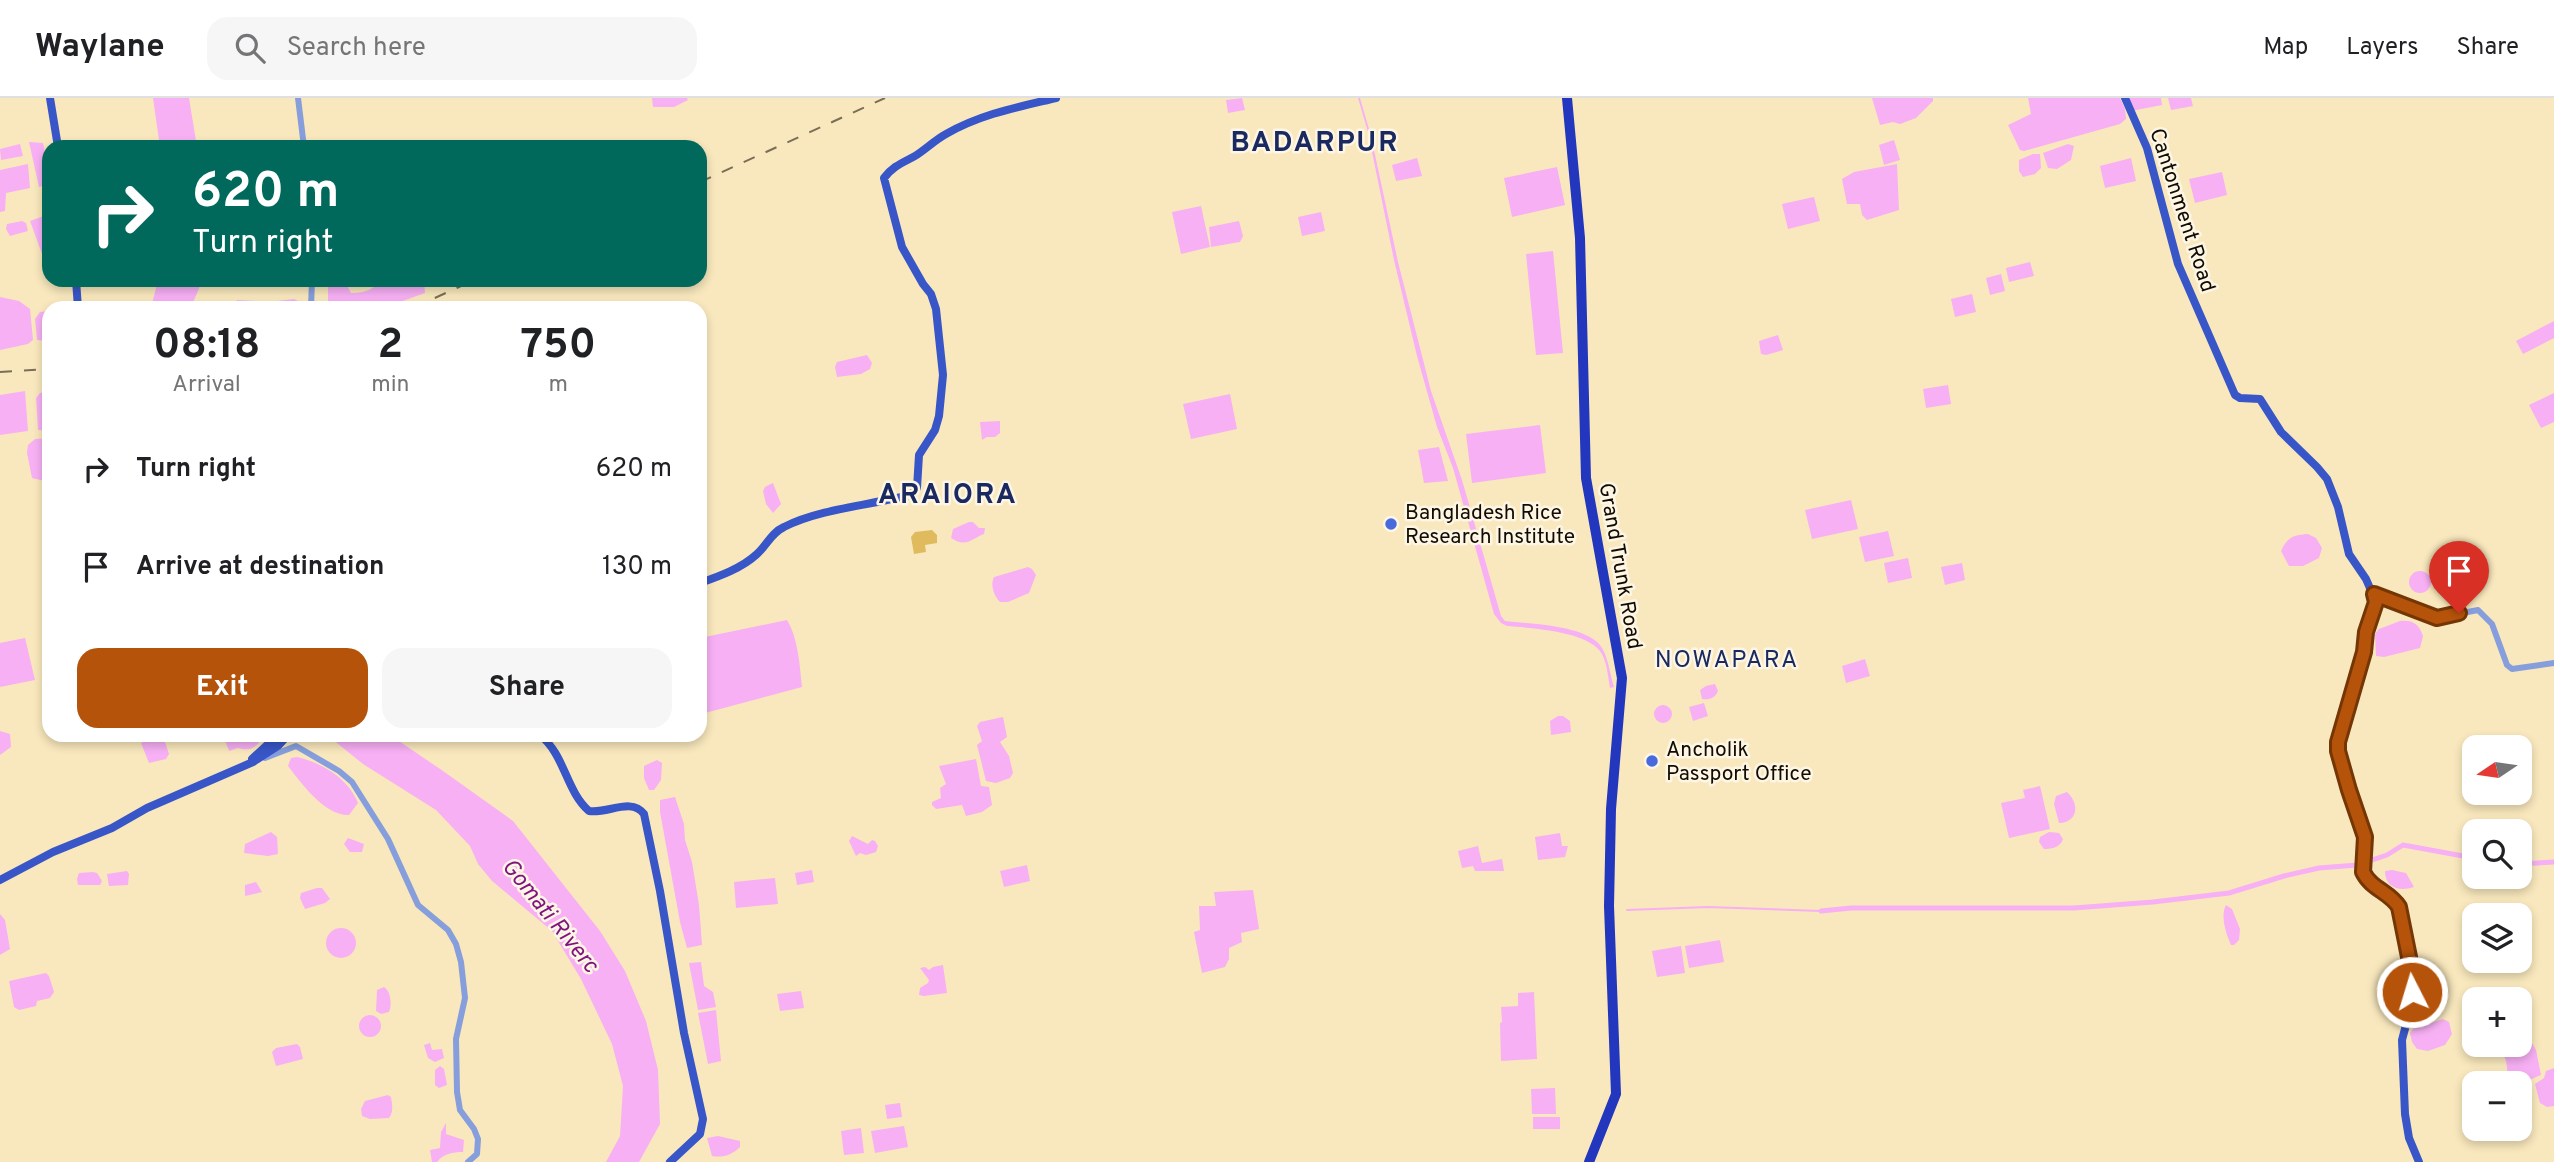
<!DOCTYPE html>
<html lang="en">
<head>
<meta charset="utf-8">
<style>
  :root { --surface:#fff; --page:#f6f6f6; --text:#202124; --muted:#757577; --line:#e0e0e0; --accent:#b45309 }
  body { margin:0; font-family:Overpass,sans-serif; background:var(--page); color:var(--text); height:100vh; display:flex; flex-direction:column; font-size:26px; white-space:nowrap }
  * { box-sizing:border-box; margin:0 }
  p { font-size:23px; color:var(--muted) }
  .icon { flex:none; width:38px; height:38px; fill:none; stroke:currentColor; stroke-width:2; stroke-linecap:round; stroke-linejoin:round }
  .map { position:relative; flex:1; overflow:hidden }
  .details { position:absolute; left:42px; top:203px; width:665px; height:441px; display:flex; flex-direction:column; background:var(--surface); border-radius:21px; box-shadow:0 4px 10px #0003 }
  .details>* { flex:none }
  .banner { position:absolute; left:42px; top:42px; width:665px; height:147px; border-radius:21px; box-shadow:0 4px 10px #0003; background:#00695c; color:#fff; overflow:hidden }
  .needle { width:46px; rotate:257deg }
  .tools { position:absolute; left:2462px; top:637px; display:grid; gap:14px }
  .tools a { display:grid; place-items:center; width:70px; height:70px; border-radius:14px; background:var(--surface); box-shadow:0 4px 10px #0003; font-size:35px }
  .pin { position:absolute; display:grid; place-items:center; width:60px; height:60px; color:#fff; margin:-72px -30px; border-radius:50% 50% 50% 0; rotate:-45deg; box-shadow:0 0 7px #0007 }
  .pin .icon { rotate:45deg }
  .me { position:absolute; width:77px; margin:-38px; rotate:355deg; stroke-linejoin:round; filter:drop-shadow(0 0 5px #0008) }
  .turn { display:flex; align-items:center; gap:24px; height:147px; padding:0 35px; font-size:32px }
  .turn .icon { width:91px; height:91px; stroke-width:2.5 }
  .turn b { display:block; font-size:49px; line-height:60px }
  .eta { display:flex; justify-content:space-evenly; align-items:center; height:119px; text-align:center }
  .eta b { font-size:42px; font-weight:700; line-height:49px }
  .primary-button { display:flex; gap:14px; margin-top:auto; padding:14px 35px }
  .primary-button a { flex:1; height:80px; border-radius:21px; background:var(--accent); color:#fff; font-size:28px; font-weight:700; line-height:80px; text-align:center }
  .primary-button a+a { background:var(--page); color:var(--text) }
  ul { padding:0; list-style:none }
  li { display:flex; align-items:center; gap:21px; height:98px; padding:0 35px }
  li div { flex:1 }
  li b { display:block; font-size:26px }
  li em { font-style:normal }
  header { display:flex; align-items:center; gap:42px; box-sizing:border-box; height:98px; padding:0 35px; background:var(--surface); border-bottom:2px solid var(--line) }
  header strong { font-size:33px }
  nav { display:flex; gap:38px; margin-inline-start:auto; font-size:24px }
  .search { width:490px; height:63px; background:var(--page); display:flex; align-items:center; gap:18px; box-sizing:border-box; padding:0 24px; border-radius:21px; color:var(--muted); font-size:26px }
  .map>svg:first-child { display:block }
</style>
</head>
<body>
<header>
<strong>Waylane</strong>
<div class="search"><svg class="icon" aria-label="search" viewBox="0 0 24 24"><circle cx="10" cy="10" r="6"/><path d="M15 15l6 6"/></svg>Search here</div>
<nav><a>Map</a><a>Layers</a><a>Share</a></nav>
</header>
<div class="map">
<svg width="2554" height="1064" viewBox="0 0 2554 1064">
  <rect width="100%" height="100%" fill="#f9e8bd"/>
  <path fill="#e0bb5e" d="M932,432l5,5v8l-12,2 1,7 -12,2 -3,-17 4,-5z"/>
  <path fill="#f7b0f4" d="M153,0h36l8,49h-37z
    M652,0h35l1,2 -14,7h-21z
    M1242,0l3,12 -17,3 -2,-13z
    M1358,0h2l11,38 27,126 33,129 31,89 39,136 4,5c25,3 78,4 95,24 8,10 10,30 14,42l-4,1c-2,-11 -3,-28 -10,-37 -15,-20 -69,-23 -93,-25l-6,-3 -7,-9 -41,-146 -16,-41 -20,-71 -23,-96 -26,-128z
    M1872,0h61v3l-17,17 -16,6 -7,-2 -13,3z
    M2028,0h92l5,11 1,10 -6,5 -96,27 -4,-1 -12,-25 23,-11z
    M2128,0h33l1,7 -31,6z
    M2168,0h23l2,8 -22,4z
    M1894,42l6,20 -16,5 -5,-20z
    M29,44l14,1 6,28v13l-10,3z
    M20,46l3,12 -22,4 -1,-11z
    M2068,46l6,2 -3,14 -14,9 -9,-1 -5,-15z
    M2033,56h7l1,14 -6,6 -12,3 -4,-6v-11z
    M1417,60l5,18 -26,5 -4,-16z
    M2131,60l5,23 -31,7 -5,-22z
    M28,66l2,24 -24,5 -1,18 -5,1v-42z
    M1897,66l2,46 -32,10 -5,-5 -2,-11h-13l-5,-25 12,-7z
    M1557,69l8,38 -53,12 -8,-39z
    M2222,74l5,23 -32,8 -6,-24z
    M1814,99l6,24 -32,8 -6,-25z
    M1201,108l9,41 -29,7 -9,-42z
    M1321,114l4,19 -23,5 -4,-19z
    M49,116v38l-7,2 -12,-33z
    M22,123l4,2 2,8 -18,5 -4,-7 1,-5z
    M1239,123l4,15 -3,6 -29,5 -2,-20z
    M1553,153l10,102 -27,2 -10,-101z
    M2030,164l4,14 -25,6 -3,-14z
    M2001,176l4,17 -15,4 -4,-17z
    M158,182h43c-1,11 -8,18 -9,28h-41z
    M333,182l13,3 5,10c15,0 22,-4 32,-13h41l1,13 -42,15h-55v-24z
    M1972,196l4,18 -21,5 -4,-18z
    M0,199l19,4 11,8 3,31 -5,4 -28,6z
    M294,201l4,2 2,7h-24l1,-7z
    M237,202l34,2 2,6h-40z
    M49,213v30l-12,-1 -2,-21 5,-7z
    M2554,223v17l-31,16 -7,-13z
    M1778,237l5,15 -17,5 -5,-1 -2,-13z
    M867,257l5,8 -2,6 -9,5 -24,3 -2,-10 2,-5z
    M1948,287l3,19 -25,4 -3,-19z
    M25,293l3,40 -28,4v-40z
    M49,293v40l-11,-1 -2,-32 4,-5z
    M2554,295v29l-13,6 -12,-23z
    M1230,296l7,35 -46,10 -8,-35z
    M1000,323v12l-5,4h-8l-5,3 -2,-18z
    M1540,327l6,48 -74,10 -6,-49z
    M49,340v44l-17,-4 -5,-25 1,-8 7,-6z
    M1439,349l9,34 -24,2 -6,-33z
    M773,385l8,21 -8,9 -7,-9 -3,-13 2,-4z
    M1851,402l7,29 -46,10 -7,-29z
    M969,424h4l6,6h6l-1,6c-13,5 -18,14 -33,4l2,-9z
    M1888,433l6,25 -29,6 -6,-25z
    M2308,436l8,4 6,10 -3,10 -16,8h-14l-8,-15c6,-14 13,-16 27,-17z
    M1908,460l4,20 -24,5 -4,-20z
    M1962,465l3,17 -20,5 -4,-18z
    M1028,469l4,2 4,6 -7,18 -21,9h-8c-6,-6 -10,-17 -6,-25z
    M2432 481a10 10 0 1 1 20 0a10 10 0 1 1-20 0Z
    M2409 484a11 11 0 1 1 22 0a11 11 0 1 1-22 0Z
    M787,522c11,18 13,46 15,67l-97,26 -5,-15v-60z
    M2400,523c13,-1 19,3 23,15l-3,12 -36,9 -8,-1 -1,-22 4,-5z
    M25,540l10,42 -35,7v-44z
    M1865,561l5,17 -24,7 -4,-17z
    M1715,586l3,7c-3,7 -8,9 -16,8l-2,-9 6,-4z
    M1704,605l4,13 -15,5 -4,-14z
    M1654 616a9 9 0 1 1 18 0a9 9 0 1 1-18 0Z
    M1558,618h5l7,5 1,11 -20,3 -1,-14z
    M1003,619l4,20 -7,5 9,14 4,17 -3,5 -14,5 -10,-2 -9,-36 5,-4 -5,-15 3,-4z
    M0,633l10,3 1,13 -11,8z
    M223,637h41c-6,12 -14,17 -26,13l-9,3z
    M327,637h63l53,36 70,50 87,110 25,40 21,50 12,49 2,54 -21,38h-33l14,-26 3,-50 -11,-42 -31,-65 -29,-48 -60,-50 -14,-17 -8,-18 -34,-36 -73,-46z
    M156,638l9,6 4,12 -3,5 -17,4 -8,-20z
    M297,659c25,6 51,21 61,46l-9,12c-24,1 -48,-32 -61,-49l3,-8z
    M976,661l5,27 8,1 3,18 -10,7 -16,4 -4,-11 -26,4 -4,-4v-3l9,-4 -1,-10 6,-4 -7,-18z
    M657,662l5,3 -1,17 -7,10h-5l-5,-12v-12z
    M2040,688l10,43 -41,9 -8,-35 24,-5 -2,-8z
    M2067,694c13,12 11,30 -8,31l-5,-19 2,-8z
    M675,699l9,27 1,16 7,22 7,43 3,40 -15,3 -7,-26 -20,-110v-12z
    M271,734l6,5 1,17 -10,2 -24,-3 1,-9z
    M2049,734l10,1 4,6c-3,8 -10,10 -19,10l-5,-7 1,-5z
    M1560,735l2,13h6l-3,11 -27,3 -3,-23z
    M852,738l16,8 4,-4 3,1 3,5 -2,6 -10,3 -6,-2 -4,3 -7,-15z
    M348,740l16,6 -2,8h-12l-6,-8z
    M1478,748l4,17 20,-4 2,12h-29l-2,-5 -11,2 -4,-17z
    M1027,767l3,16 -26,6 -4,-16z
    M812,772l2,12 -17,3 -2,-12z
    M2392,772l14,3 8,14c-14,5 -29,1 -29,-16z
    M127,773l2,3 -1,11 -19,1 -2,-12z
    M93,774l4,1 5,8 -2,4h-22l-1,-6 2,-6z
    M775,780l3,26 -42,4 -2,-26z
    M256,784l6,10 -17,4v-11z
    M317,790h5l8,11 -5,4 -20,6 -5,-11 1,-5z
    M1253,792l6,39 -18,4 1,9 -13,6v11l-4,8 -23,6 -8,-41 6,-2 -1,-24h17l-2,-14z
    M2226,807l6,4 8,20 -1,11 -5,5h-3c-5,-11 -11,-29 -5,-40z
    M0,816l5,6 5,29 -10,6z
    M326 845a15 15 0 1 1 30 0a15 15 0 1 1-30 0Z
    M1720,842l4,22 -35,6 -4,-22z
    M1681,848l4,27 -28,4 -5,-26z
    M701,864l3,24 9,6 3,15 -18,3 -9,-47z
    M943,867l4,28 -23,3 -5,-1 1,-7 8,-5 1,-3 -9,-12 5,-1 4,3 4,-3z
    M46,875l3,3 5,16 -4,6 -13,3 -1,5 -17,4 -5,-3 -5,-26z
    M384,889c7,4 8,18 5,25l-8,2 -5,-3 1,-21z
    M801,893l3,17 -24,3 -3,-17z
    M1534,894l3,67 -36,2 -1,-38 2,-1 -1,-15 17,-1v-13z
    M716,912l5,51 -13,3 -10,-51z
    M359 928a11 11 0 1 1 22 0a11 11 0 1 1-22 0Z
    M2443,921l6,3 3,12 -7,11 -17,6 -11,-2 -5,-7 -2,-9 3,-4z
    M2526,934l10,18 5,25 -21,9 -11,-1 -3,-22 -6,-16h20v-12z
    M430,945l2,7 10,-1 2,9 -9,4 -7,-4 -4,-13z
    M297,946l3,3 3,12 -27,7 -4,-14 4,-4z
    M440,968l4,3 3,16 -8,3 -4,-3v-15z
    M2554,970v38l-7,1 -7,-4 -5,-19 9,-6 2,-7z
    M1555,990l1,26h-24l-1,-25z
    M388,997l3,2c1,7 3,14 -2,21l-19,1 -8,-3 -1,-7 4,-8z
    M900,1005l2,14 -15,2 -2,-14z
    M1533,1019h27v12h-27z
    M446,1025v11l18,6 -1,12c-10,0 -20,2 -26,10h-5l-2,-12 10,-2 1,-16z
    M904,1028l4,21 -33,6 -4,-22z
    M861,1030l3,25 -20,2 -3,-24z
    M718,1038l22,5v6c-8,8 -17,11 -28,9l-5,-18z"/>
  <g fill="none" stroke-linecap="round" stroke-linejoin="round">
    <path stroke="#f7b0f4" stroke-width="2" d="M1627,812l81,-3 113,4"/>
    <path stroke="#f7b0f4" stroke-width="5" d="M2372,762l15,-5 16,-10 71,13
      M2520,766l34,-2
      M1821,813l30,-3h223l79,-6 76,-9 55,-17 35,-8 38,-3"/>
    <path stroke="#869edb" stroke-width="6" d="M298,0l6,49
      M311,210l1,-28
      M2374,496l63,24 41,-8 14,14 15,41 5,4 42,-6
      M265,660l31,-12 43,25 13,11 36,57 30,66 30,25 8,14 5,18 4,36 -9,41 1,53 3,18 14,19 4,10 -1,15 -9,8"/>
    <path stroke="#3856c7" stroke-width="8" d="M50,0l8,49
      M2125,0l22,50 31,116 57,131 5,3 20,1 21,33 36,35 10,12 11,28 11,47 17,25 10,23 -7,15 -5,35 -26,90v9l11,39 16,47 -2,35c8,17 27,20 36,35l14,70 -3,33 -8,30 3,74 4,24 10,24
      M76,182l2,28
      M700,485c20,-7 42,-15 57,-29 10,-9 14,-21 27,-27 36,-18 86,-22 126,-32l7,-7 2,-33 16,-25 4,-14 4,-41 -7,-66 -5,-15 -8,-10 -21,-37 -18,-69c9,-12 18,-15 31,-22 11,-7 20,-16 31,-22 35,-20 72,-27 110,-36
      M540,637c25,20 26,56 49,76 19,3 42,-14 55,3l16,77 24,142 19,86 -3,15 -30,28
      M253,664l-1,-3 26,-24
      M0,782l53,-28 59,-24 35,-20 106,-46 25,-16 10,-11"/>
    <path stroke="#2236be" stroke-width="10" d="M1567,0l13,140 6,240 36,200 -11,131 -2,97 7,188 -27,68"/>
    <path stroke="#7a6f56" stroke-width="2" stroke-dasharray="12 12" stroke-linecap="butt" d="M700,84l185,-84
      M413,210l61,-28
      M0,274l49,-3"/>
  </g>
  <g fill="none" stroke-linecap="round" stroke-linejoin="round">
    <g stroke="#753606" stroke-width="18">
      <path id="route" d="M2412,894l1,-15 -14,-70c-9,-15 -28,-18 -36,-35l2,-35 -16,-47 -11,-39v-9l26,-90 2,-20 10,-30 -2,-8 63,24 22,-5"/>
    </g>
    <use href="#route" stroke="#b45309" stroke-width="12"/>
  </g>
  <g fill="#496add" stroke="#fdf6e5" stroke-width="2.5">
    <circle cx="1391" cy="426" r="7"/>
    <circle cx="1652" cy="663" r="7"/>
  </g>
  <g text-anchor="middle" stroke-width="5" stroke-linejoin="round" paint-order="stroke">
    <g font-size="21" fill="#110b01" stroke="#fdf6e5">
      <text transform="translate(2183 112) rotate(72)" y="7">Cantonment Road</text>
      <text transform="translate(1621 468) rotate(80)" y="7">Grand Trunk Road</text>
    </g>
    <g font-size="21" fill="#110b01" stroke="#fdf6e5" text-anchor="start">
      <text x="1405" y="421">Bangladesh Rice<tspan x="1405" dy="24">Research Institute</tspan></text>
      <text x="1666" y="658">Ancholik<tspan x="1666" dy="24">Passport Office</tspan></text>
    </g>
    <g font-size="23" font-style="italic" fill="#7f147f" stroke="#fdf6e5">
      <text transform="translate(551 817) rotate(51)" y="8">Gomati Riverc</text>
    </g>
    <g font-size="24" letter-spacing="2" fill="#1a2a61" stroke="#fdf6e5">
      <text x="1727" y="569">NOWAPARA</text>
    </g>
    <g font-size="28" font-weight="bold" letter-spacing="2" fill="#1a2a61" stroke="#fdf6e5">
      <text x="1315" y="53">BADARPUR</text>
      <text x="948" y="405">ARAIORA</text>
    </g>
  </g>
</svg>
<div class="tools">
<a><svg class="needle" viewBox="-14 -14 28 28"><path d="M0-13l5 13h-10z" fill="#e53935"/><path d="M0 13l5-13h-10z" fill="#757577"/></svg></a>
<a><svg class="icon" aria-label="search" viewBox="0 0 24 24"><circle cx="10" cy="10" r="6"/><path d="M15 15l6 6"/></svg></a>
<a><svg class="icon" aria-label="layers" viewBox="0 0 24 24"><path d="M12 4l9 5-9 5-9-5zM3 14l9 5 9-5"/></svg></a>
<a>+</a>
<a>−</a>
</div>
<div class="pin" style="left:2459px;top:515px;background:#d93025"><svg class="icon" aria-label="arrive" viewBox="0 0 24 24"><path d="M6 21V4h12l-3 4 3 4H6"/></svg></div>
<svg class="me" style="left:2412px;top:894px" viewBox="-20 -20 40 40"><circle r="17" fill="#b45309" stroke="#fff" stroke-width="3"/><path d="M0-11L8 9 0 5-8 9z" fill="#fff"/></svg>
<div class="banner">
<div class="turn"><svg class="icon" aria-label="right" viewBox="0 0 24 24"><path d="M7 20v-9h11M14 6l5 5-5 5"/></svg><div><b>620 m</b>Turn right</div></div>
</div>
<section class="details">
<div class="eta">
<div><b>08:18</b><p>Arrival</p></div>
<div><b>2</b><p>min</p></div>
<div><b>750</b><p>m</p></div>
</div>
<ul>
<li><svg class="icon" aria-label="right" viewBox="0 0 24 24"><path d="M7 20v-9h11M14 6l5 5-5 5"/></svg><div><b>Turn right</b></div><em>620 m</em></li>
<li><svg class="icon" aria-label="arrive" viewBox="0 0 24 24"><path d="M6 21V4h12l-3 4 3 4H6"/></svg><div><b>Arrive at destination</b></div><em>130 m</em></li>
</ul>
<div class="primary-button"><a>Exit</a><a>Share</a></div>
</section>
</div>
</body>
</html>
